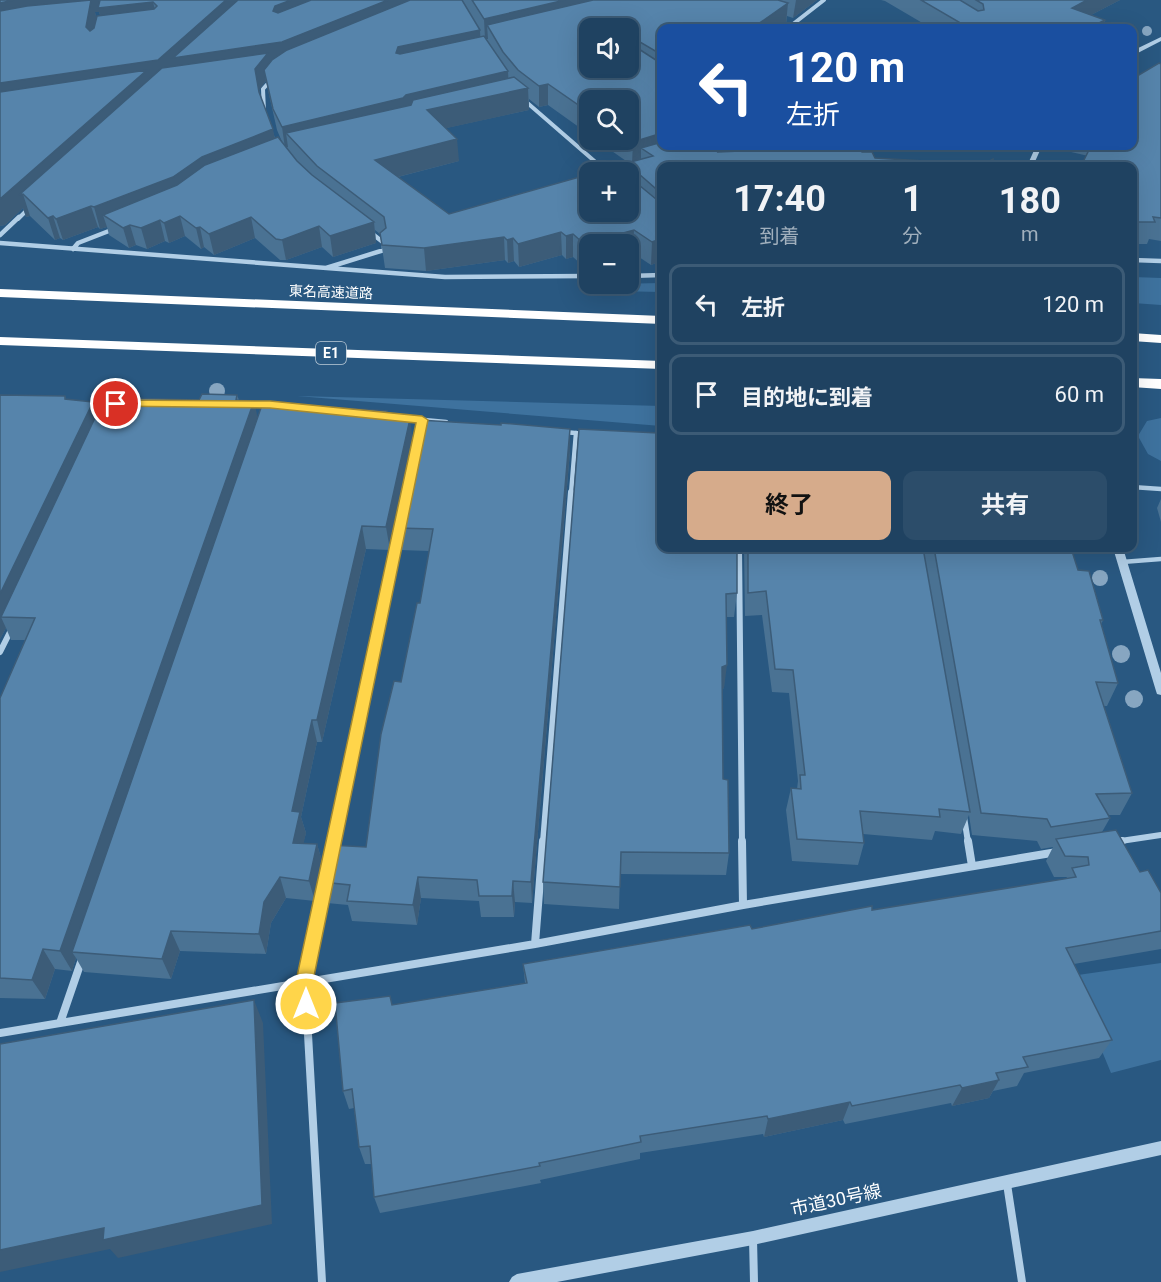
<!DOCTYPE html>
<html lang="ja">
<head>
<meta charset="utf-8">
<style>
  :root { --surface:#1f4261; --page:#2c4d6a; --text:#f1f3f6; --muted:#a1b0bd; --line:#3c5b76; --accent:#d6ab8b }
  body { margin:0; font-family:Roboto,"Noto Sans JP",sans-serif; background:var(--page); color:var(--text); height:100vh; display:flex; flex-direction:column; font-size:22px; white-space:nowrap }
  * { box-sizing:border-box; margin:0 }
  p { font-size:20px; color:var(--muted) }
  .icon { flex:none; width:33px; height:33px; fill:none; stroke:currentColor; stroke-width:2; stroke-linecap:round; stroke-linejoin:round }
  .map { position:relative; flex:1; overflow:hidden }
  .panel { position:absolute; left:657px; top:162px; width:480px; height:390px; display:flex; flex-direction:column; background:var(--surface); border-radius:12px; box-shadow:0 6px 24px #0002,0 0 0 2px var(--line) }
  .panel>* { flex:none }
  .banner { position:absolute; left:657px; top:24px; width:480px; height:126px; border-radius:12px; box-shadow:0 6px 24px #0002,0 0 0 2px var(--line); background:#1a4fa0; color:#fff; overflow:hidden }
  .buttons { position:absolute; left:579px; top:18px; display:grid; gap:12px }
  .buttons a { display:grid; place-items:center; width:60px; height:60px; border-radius:12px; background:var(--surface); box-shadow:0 6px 24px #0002,0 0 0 2px var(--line); font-size:30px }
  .pin { position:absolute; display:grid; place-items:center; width:51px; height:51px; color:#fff; margin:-26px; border:3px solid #fff; border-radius:50%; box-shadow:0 2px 6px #0007 }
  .me { position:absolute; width:66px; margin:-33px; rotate:0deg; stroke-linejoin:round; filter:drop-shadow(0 0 4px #0008) }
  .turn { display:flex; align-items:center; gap:21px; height:126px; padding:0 30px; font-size:27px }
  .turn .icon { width:78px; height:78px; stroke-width:2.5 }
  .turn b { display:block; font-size:42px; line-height:51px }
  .eta { display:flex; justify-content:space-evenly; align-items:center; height:102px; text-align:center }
  .eta b { font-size:36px; font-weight:700; line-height:42px }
  .action { display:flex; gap:12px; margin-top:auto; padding:12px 30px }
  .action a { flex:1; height:69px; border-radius:12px; background:var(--accent); color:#111; font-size:24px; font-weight:700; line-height:69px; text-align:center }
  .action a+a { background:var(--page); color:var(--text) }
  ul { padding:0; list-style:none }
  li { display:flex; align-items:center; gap:18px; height:81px; margin:0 12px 9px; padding:0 18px; border:3px solid var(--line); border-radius:12px }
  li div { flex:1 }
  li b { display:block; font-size:22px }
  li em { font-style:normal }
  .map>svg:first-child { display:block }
</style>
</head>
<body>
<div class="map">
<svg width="1161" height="1282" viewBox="0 0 1161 1282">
  <rect width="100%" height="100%" fill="#295881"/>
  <path fill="#3e729e" d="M1133,277l28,1v27l-28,-2z
    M661,283v9l-47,-1 1,-7z
    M297,396l364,10v20z
    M1161,418v43l-13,-7 -10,-18 9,-15z
    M1161,963v97l-50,13 -40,-97z"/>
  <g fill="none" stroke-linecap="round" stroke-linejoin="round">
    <path stroke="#b1cee6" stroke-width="4.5" d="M1122,562l39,-3"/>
    <path stroke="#b1cee6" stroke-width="4" d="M788,28l36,-28
      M524,100l83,72
      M264,111l-1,-22 9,-10
      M805,146l9,20
      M18,219l11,-11"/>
    <path stroke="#b1cee6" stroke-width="4.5" d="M0,235l19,-18
      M0,243l445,34 145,-1
      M73,249l5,-6 36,-14
      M1132,260l29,1
      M326,268l58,-18v-7l-14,-11
      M628,276l34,-1
      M88,404h44
      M247,405h23
      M381,416l65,6
      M564,432l22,2
      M1132,487l29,2
      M571,494l5,-61"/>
    <path stroke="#b1cee6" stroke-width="6" d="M739,548l3,294
      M0,652l12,-24
      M964,817l4,25
      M334,842l65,-313
      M543,842l28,-350
      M1114,842l47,-7"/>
    <path stroke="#b1cee6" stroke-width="8" d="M742,841l1,64
      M968,841l4,25
      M1114,842l8,-1
      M332,851l2,-10
      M535,944l8,-103
      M60,1023l22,-64
      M0,1033l535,-89 208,-39 314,-53
      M1007,1184l15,98
      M753,1239l1,43
      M322,1282l-17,-301 20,-97"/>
    <path fill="#b1cee6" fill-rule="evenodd" d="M1161,37v4l-29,15v-5z
      M1036,146h6l-9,20h-6z
      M1113,548h10l38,125v22l-4,-1 -1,-3z
      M1161,1141v14l-408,90 -196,37h-48l3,-5 5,-3 236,-43z"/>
    <path fill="#fff" fill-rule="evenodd" d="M0,289l662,27v8l-662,-27z
      M1132,333l29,2v8l-29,-2z
      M0,337l662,24v8l-662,-24z
      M1132,378l29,1v10l-29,-2z"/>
  </g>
  <g fill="#87a6c1">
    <circle cx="1147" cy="31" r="5"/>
    <circle cx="217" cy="391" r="8"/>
    <circle cx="1100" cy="578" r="8"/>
    <circle cx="1121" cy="654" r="9"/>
    <circle cx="1134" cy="699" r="9"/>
  </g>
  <path fill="#4a7293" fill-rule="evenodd" d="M0,0h817l-24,18 -6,-2 -1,8 -124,4v118h103l-8,4 -95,16v98l-3,-2 -8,3 -18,-12 -5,-9h-38v18l-8,3 -9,-8 -7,2 -4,-4 -43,12 -5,-6 -6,2 -3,-3 -79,11 -41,-3 -5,-34 -5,-4 1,13 -43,14 -11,-10 -36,13h-6l-25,-22 -41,17 -10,-8 -3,2 -16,-13 -16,7 -4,-2 -18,8 -11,-4 -7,3 -20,-13 -2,-8 -7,2 -2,-2 -35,13 -3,-2 -5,2 -25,-24 -4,1 -3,-9 -18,17 -5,1zM95,12h4l1,3 -4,3zM628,28v40h-38zM266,81l11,49 6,14 -8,-6 -15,-44 -1,-4zM529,99l10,8 9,-2 42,30v-35l38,40h-32l33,23 -180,51 -51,-37 61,-16 -13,-33 83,-18z
    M881,0h239l-29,15 14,5 -2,8h-172l-46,-27z
    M1161,64v177l-12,-2 -2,5h-15v-78l-61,-14 2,-6h59z
    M0,395l65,1 1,3 31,15 26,-9 76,-5 38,-5 2,5 19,18 129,-7 1,7 25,24 -23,108 -24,-1 -44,193h-5l-16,75 5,16 -3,10 14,1 6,21 -8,36 -29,-3 -15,25 -5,31 -86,-3 -9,28 -87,-7 -8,-14 -4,13 -17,-2 -10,30 -45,-1v-300l25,-58h-14l-5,-12 -6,11z
    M658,433l-1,8 80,152 -3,24h-8l-2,71 -2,1 1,90 6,74 -3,22 -106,-1 -1,35 -75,-5 -1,-22z
    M570,451l-38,452 -17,-1 -1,15h-33l-2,-16 -58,-3 -4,27 -65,-4 -4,-16 -21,-2 -5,-21 44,-35 35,-165 19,-79 9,-52 -29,-1 -3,-22z
    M1161,499v23l-4,-14z
    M744,548h327l7,22 25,50 -2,5 17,58 -11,23h-4l29,87 -12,22h-12l2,3 -8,14 38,40 21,21v56l-87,15 38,76 -13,18 -75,15 -7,13 -24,5 -4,7 -37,8 -1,-3 -106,21 -2,-4 -79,17 -1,-3 -123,19v6l-100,21 1,3 -161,30 -6,-16 -3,-33h-6l-6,-17 -5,-39 -5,1 -6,-18 49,-86 133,-22 -2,-19 229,-35 314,-50 1,-2h-13l-8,-16 7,-14 -12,2 -4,-8 -65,-6 -3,-20 -8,19 -26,-3 -3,9 -69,-6 1,9 -6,22 -66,-4 -6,-51 5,-22 6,1 1,-8 -9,-88 -17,-1 -10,-77 -17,1z"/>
  <path fill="#3c5c78" d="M14,0h85l2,8 52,-6 5,20 -54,7 -5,-17h-4l2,9 -5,27 -92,-23v-22z
    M226,0h26l-60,55 196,-55h51l-175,70 2,11 -7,9 -236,104 7,22 -4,1 -3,-9 -18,17 -5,1v-143z
    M291,0h55l-67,27 -6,-16 2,-5z
    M565,0h40l-118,25 1,14h-3l-1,-20z
    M796,0h21l-24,18z
    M1087,0h33l-54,28 6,-20z
    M788,3l-2,21 -7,4h-19l1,-6z
    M1105,20l-2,8h-14z
    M480,30l1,20 -81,17 -4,-14 2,-6z
    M508,71l1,21 19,-4 1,22 -100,22 -143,1 2,14 -3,1 -3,-21 124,-32z
    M548,84v21l-9,2v-21z
    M273,129l4,21 -174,65 4,12 -7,2 -6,-22 108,-50z
    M662,133v13l-9,10 -12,-8v14l-9,2 1,-22z
    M457,139l2,22 -81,21 -3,-22z
    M728,146h37l-37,20 -11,-14z
    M631,167l-1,23h-2v-18h-3v-4z
    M91,206l7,21 -35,13 -7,-21z
    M53,216l7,22 -5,2 -7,-22z
    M180,216l5,20 -16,7 -5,-20z
    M251,217l4,21 -41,17 -5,-21z
    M160,220l5,21 -18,8 -6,-21z
    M374,222l2,21 -43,14 -3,-21z
    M130,225l6,20 -7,3 -6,-20z
    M319,226l3,21 -36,13 -4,-20z
    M200,227l4,20 -3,2 -5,-21z
    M634,230l-1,23 -5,1v-10h-16v-8z
    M561,232l1,23 -43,12 -1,-23z
    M609,233v11h-19v18l-8,3v-23z
    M573,234v23l-7,2v-23z
    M504,237l1,23 -79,11 -2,-23z
    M513,238l1,23 -6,2 -1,-23z
    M660,239l-1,23 -8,3 1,-23z
    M254,401l5,23 -187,528 4,6 -4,13 -12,-20z
    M93,402l7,22 -99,193 5,11 -6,11v-45z
    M410,419l3,23 -23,108 -4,-23z
    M570,429v22l-38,452 -1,-21z
    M362,526l4,23 -44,193 -5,-22z
    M727,665l-3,23 -5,2 3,-23z
    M312,720l5,22 -16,75 5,16 -7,31 -6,-21 -1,-32z
    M317,844l6,21 -8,36 -6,-20z
    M280,877l6,21 -15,25 -5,31 -7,-20 5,-32z
    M418,877l3,21 -4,27 -4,-20z
    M513,881l2,21 -1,15 -2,-21z
    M171,931l9,20 -9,28 -9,-20z
    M43,949l12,20 -10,30 -13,-19z
    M254,1000l9,23 9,201 -154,34 -8,-9 -110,23v-22z
    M999,1080l-10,18 -37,8 10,-18z
    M850,1102l-7,18 -79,17 4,-18z"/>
  <path fill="#5684ab" stroke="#3c5c78" stroke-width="1.5" d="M0,0h14l-14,3z
    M91,0l-5,27 4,4 4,-3 3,-12 57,-7 3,-3 -4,-4 -55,6 2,-8h126l-68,60 -158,23v-72l27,-5z
    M238,0h53l-16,6 -2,5 5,2 33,-13h77l-106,42 -109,16z
    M410,0h52l18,30 -82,17 -2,6 4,1 84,-18 24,35 -102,24 -3,3 -121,29 -9,-18 -9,-39 8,-10 15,-10z
    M472,0h93l-81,19z
    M593,0h185l10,3 -27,19 10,6h-109v27l-34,-20v-7h-38v40h38v-26l34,22v69l-29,9 -5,-2v-40h-38v13l-42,-29 -9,2 -21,-16 -15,-18 -16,-27z
    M921,0h39l18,11 6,-1 -1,-6 -7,-4h111l-15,8 33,12 -16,8h-120z
    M268,53l-13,16 4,23 14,37 -71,28 -29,20 -79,30 -3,-1 -35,13 -3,-3 -5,2 -25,-24 -4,1 143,-127z
    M1159,63l2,1v154l-8,-1 2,5h-23v-56h-51l10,-20h41v-67z
    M147,70l-147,129v-107z
    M514,77l14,11 -101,22 30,29 -82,21 74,54 141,-40v38h38v-36l34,28v37l-2,-2 -8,3 -18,-12 -22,6 -3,-3 -27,9 -9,-8 -7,2 -5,-4 -43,12 -5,-6 -6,2 -3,-3 -80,11 -42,-3 -2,-12 6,-5 -2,-11 -67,-51 -31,-33 125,-28 2,-5z
    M278,137l19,24 15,14 62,47 -44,14 -11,-10 -37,14 -6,-1 -25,-22 -42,17 -9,-7 -4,1 -16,-12 -16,7 -4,-3 -19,8 -11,-3 -7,3 -20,-13 74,-30 28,-20z
    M662,142v4h66l-11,6 142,-6 3,6h10l3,6 65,4 -5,4h-273v28l-31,-27 -6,1 1,4h-32l59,-16 -12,-8z
    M993,159v7h-12z
    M202,394l35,1 -1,5 18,1 -194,550 -17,-2 -11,31 -32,-2v-280l35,-80 -34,-1 101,-214 21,2 4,-7 72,2z
    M0,395l65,1v3l28,3 -93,192z
    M263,402l124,9 -1,7 24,1 -24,108 -24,-1 -45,194h-5l-20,91 8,1 -7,31 24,1 -8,37 -29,-4 -16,25 -5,32 -88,-3 -9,28 -90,-7z
    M419,420l82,5v-2l69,6 -39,453 -18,-1 -1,15h-33l-2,-16 -59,-3 -5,28 -66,-4 3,-16 -28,-3 8,-37 36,2 15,-113 13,-53 7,1 16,-79h3l13,-74 -36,-1z
    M579,429l79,4 -1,8h5v107h75v45l-11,1 1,71 -5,2 1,112 5,1 1,73 -108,-1 -1,35 -77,-5z
    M748,548h175l47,264 -31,-3 1,8 -80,-6 4,32 -67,-4 -6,-51 10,1 -1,-14h5l-12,-105 -18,-1 -9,-78 -18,2z
    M934,548h137l7,22 11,1 14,49h-3l18,63 -22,-1 36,111 -36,1 14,24 -59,9 -4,-8 -66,-6z
    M1116,830l24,42 8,-2 13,23v38l-95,17 46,92 -89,17 5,10 -32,6 3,7 -37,8 -2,-3 -108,21 -2,-4 -82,17 -1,-3 -127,20 1,6 -102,21 1,3 -166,31 -4,-51 -11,1 -7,-58 -9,2 -8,-88 55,-7 2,9 135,-22 -4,-19 227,-39 2,4 120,-23v4l204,-33 -4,-9 17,-3 -1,-8 -23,-1 -9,-17z
    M254,1000l8,205 -159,35 1,-12 -104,22v-206z"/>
  <path fill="#ffd54a" stroke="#a68a30" stroke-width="1.5" d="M116,400l154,1 152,15 6,4 -115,561 2,23 -3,5 -6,2 -6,-2 -4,-28 120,-558 -146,-15 -159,-2 -1,-2z"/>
  <g text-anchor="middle" stroke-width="4.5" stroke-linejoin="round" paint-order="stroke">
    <g font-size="14" fill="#fff" stroke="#295881">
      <text transform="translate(331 292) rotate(2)" y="5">東名高速道路</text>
    </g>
    <rect fill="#295881" stroke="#bfcdd9" stroke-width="1.5" x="316" y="342" width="30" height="22" rx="4.5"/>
    <g font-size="14" font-weight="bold" fill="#fff">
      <text x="331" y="358">E1</text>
    </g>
    <g font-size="18" fill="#fff" stroke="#295881">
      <text transform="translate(836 1200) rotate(-12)" y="6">市道30号線</text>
    </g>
  </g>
</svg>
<div class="buttons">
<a><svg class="icon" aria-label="sound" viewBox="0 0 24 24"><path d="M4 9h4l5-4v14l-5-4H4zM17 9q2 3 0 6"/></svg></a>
<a><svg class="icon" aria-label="search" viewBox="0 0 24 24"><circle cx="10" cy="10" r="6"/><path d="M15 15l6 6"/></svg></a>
<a>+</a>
<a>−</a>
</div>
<div class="pin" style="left:116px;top:404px;background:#d93025"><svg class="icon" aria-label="arrive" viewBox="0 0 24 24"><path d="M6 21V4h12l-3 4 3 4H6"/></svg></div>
<svg class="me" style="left:306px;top:1004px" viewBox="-20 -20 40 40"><circle r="17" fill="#ffd54a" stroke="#fff" stroke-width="3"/><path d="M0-11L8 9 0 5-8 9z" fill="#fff"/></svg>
<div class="banner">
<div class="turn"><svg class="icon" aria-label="left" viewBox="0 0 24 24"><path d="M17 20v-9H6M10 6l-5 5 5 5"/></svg><div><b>120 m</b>左折</div></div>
</div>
<section class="panel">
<div class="eta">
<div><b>17:40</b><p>到着</p></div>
<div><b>1</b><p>分</p></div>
<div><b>180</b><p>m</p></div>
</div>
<ul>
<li><svg class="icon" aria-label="left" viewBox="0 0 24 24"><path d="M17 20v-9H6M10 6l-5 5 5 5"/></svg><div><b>左折</b></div><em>120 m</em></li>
<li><svg class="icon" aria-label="arrive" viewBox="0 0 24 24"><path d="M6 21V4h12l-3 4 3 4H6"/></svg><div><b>目的地に到着</b></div><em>60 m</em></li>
</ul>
<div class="action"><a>終了</a><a>共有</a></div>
</section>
</div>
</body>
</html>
